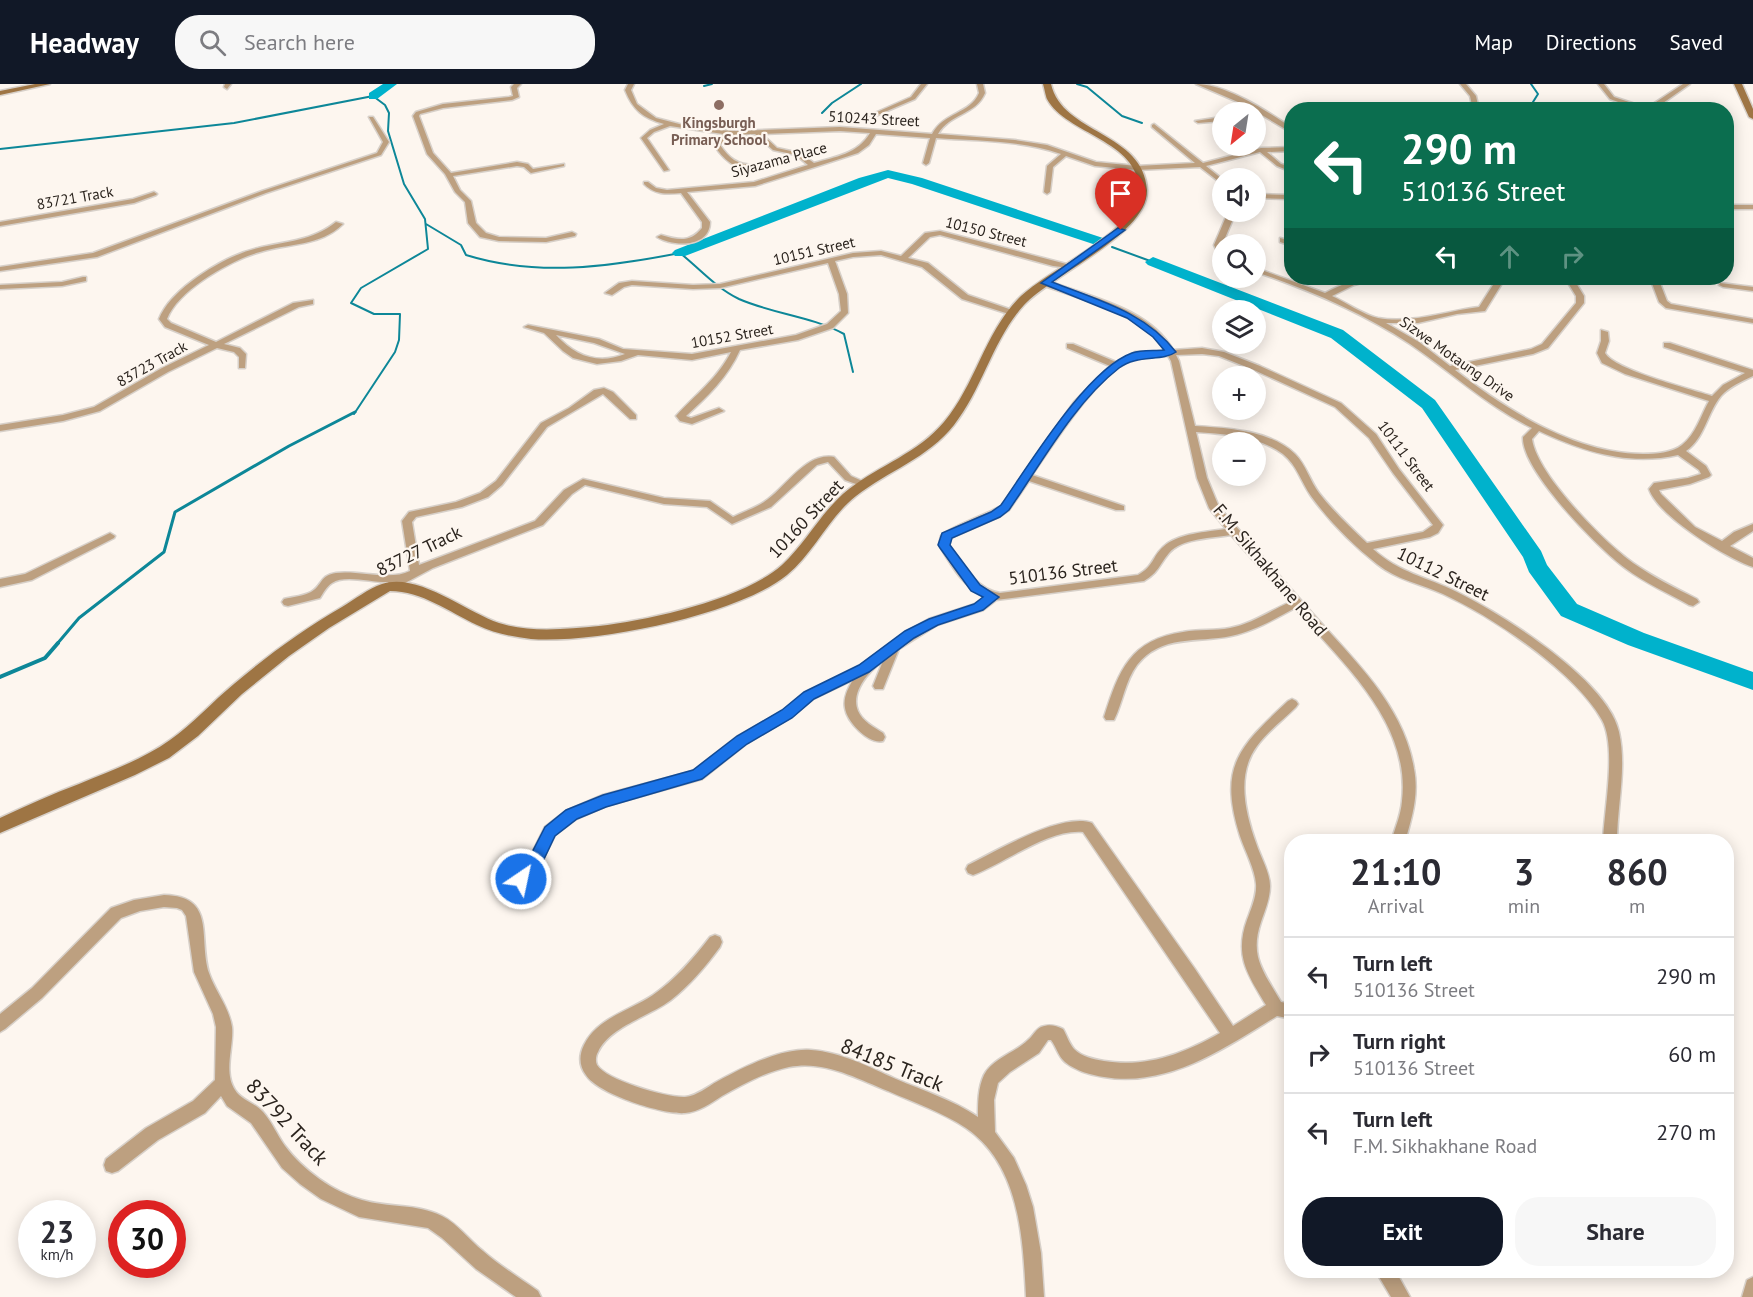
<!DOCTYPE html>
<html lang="en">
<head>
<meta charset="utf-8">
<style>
  :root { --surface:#fff; --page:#f7f7f7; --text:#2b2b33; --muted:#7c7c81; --line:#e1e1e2; --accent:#111827 }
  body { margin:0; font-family:"PT Sans",sans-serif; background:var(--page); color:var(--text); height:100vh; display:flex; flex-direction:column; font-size:22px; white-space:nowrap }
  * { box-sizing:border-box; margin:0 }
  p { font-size:20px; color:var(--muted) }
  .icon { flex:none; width:33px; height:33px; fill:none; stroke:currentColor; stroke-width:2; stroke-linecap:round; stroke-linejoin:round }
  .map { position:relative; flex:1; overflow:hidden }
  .panel { position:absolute; left:1284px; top:750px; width:450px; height:444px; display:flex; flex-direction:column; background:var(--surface); border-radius:24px; box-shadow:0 3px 15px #0003 }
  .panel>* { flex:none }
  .hud { position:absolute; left:1284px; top:18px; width:450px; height:183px; border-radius:24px; box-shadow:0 3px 15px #0003; background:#0b6e4f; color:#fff; overflow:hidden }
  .needle { width:39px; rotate:210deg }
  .fabs { position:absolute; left:1212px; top:18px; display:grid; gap:12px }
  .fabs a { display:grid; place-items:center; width:54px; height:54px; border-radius:50%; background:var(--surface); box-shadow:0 3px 15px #0003; font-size:30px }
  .speed { position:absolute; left:18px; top:1116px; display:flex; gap:12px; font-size:30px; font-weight:700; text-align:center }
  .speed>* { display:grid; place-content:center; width:78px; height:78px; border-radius:50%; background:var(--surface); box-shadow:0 3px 15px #0003; line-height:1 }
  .speed small { font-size:15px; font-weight:400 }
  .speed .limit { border:9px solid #d22; background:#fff; color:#111 }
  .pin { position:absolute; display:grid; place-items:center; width:51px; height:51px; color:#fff; margin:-62px -26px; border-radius:50% 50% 50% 0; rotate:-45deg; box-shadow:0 0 6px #0007 }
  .pin .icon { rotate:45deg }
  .me { position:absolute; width:66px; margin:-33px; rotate:34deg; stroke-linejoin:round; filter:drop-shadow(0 0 4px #0008) }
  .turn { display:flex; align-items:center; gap:21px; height:126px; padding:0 18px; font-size:27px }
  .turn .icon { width:78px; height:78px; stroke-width:2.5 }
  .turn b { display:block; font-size:42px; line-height:51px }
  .lanes { display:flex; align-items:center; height:57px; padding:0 18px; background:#0003; justify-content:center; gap:30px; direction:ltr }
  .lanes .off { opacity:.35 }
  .eta { display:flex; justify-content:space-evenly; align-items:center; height:102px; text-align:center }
  .eta b { font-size:36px; font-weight:800; line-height:42px }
  .button { display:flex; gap:12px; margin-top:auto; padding:12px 18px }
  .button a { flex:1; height:69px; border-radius:24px; background:var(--accent); color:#fff; font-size:24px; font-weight:800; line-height:69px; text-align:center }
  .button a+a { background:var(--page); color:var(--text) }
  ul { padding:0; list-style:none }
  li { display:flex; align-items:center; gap:18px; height:78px; padding:0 18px; border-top:2px solid var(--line) }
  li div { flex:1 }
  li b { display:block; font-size:22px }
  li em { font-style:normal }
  header { display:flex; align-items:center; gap:36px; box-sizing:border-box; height:84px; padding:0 30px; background:var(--accent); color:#fff }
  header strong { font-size:28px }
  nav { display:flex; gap:33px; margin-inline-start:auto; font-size:21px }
  .search { width:420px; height:54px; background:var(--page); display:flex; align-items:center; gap:15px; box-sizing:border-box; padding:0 21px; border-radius:24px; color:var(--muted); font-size:22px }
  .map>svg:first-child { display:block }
</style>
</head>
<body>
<header>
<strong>Headway</strong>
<div class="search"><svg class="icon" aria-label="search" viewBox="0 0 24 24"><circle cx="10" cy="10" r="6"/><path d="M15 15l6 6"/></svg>Search here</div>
<nav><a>Map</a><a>Directions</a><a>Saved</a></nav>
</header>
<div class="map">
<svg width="1753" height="1213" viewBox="0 0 1753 1213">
  <rect width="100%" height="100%" fill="#fdf6ef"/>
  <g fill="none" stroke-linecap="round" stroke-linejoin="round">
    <path stroke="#0d8798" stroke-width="2" d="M1077,0l10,3 35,29 20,7
      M704,2l8,-2
      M1528,26l10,-16 -7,-10
      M822,29l10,-10 29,-19
      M0,65l234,-26 139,-27 12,9 4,8 -1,18 16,53 21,35 3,30 -67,39 -10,15 23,11h26l-1,26 -4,12 -41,62
      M426,140l35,21 5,10c71,22 142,12 214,-2 19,15 36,35 59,46 34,15 72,17 105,35l9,38
      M1112,163l41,15"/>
    <path stroke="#0d8798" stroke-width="3" d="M57,560l22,-26 85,-66 11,-40 114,-66 66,-34"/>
    <path stroke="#0d8798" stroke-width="4" d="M0,593l45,-19 13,-15"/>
    <path fill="#00b2cc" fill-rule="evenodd" d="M383,0h14l-20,15h-8v-6z
      M888,86l34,8 181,60 2,3 -7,4 -5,-1 -181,-60 -24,-6 -203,78h-10l-3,-3 3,-3 184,-72z
      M1153,173l190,73 92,70 106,151 6,14 30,39 67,29 109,39v18l-125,-45 -67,-29 -32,-44 -6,-15 -101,-149 -91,-70 -183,-73 -3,-3z"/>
    <g stroke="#d7d0c9" stroke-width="3">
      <path id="street" d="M225,0h6l-4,5 -3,-2z
        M514,0h7l-4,4 2,9 -7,3 -69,8 -23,6 -1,2 14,37 18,20 66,-11 11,2 5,5 31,-5v2l-33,7 -7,-6 -7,-1 -64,10 7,14 11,11 5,22 10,10 13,4 47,1 26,-6 4,2 -1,2 -29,6 -47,-1 -19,-4 -12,-14 -3,-21 -10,-10 -10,-18 -18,-20 -14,-38 3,-4 27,-8 66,-7 4,-1 -2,-9z
        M628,0h6l-3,6 6,14 19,14 27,7 30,5 25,1 102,-4 92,7c12,-22 38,-20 47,-41l-2,-9h6l2,9c-9,22 -36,21 -47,41l77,6 32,5 49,17 41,4 58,-3 -43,-36v-2l2,-1 49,39 58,-15 31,-1v4l-25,1 14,12 11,3v5l-15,-6 -17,-14 -54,14 16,13v5l-22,-17 -63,3 -42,-4 -29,-10 -13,11 -3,25 -3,2 -3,-2 3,-26 14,-12c-39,-14 -84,-13 -125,-16l-7,25 -3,2 -3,-2 7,-25 -54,-4 -7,11 -11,8 -43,14 -60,19 -68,6 23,30c0,26 -37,25 -53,15l4,-2c17,5 29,8 41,-7v-6l-21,-29c-15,1 -26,2 -37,-9v-2h4l8,6 11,2 87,-8 54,-17 -12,-10 -23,-5 -18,-16 -26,1 -9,10c9,13 17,20 34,20 6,0 9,-1 14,1 -23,11 -42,-2 -54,-21l9,-11 -53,-8 -16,6 -7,6 22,32 -5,1 -23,-33 9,-8 14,-6c-21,-6 -31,-14 -39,-34zM840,47l30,2c-12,21 -35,24 -56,30l-14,-10 -23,-5 -15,-14z
        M921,0h6l-12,15 -42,18 -5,-1 43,-19z
        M1196,0c30,0 71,27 96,44v5l-47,-28z
        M1460,0h6l10,12 3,14h-6l-3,-14z
        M1598,0h6l10,13 33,11 36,-24h7l-37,26h-13l-30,-11z
        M369,33h4l16,25 -8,13 -115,38 -169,64 -97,14v-4l93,-14 169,-62 115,-38 6,-11z
        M1222,33v4l-24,2 -3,-2z
        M154,108l3,2 -1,1 -22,8 -134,23v-4l133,-23z
        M1256,110l32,1 3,2 -3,2 -32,-1z
        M1726,121h27v4h-27z
        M1228,128h8l-14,33v10h-3l-5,-10z
        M336,138l7,2c-23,23 -55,19 -83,28 -29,8 -82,38 -93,67l4,4 45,19 77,-39 20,-3v4l-14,3 -75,37 16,4 6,6 -1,14h-6v-11l-5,-5 -17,-4 -49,24 -68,39 -37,10 -63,10v-6l63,-10 31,-8 68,-39 47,-23 -44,-18 -6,-8c12,-31 67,-64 99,-71 28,-7 55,-7 78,-26z
        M940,147l134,35 -4,2 -17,-2 -113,-31 -10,2 -22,21 20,5 40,32 47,16 1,2 -4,2 -50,-16 -40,-32 -41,-12 -28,2 -18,4 12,33 1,19 -15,15 -35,12 -58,10c-12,27 -33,47 -54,66l5,2 28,-10 5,3 -32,13 -12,-3 -4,-5c19,-21 42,-38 55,-64l-39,8 -54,-5 -17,6 -24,3 -24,-6 -10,-7 -19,-18 -20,-6 4,-2 71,14 24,10 69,5 104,-19 31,-11 14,-13 -2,-17 -11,-31 -108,25 -27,1 -61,-4 -8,2 -12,8 -7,-2 14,-10 13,-2 61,4 27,-1 133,-31 28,-2 20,5 24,-23zM556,251l38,8 31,11c-27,11 -50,2 -69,-19z
        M1280,154l12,3v5l-12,-4z
        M1256,184l69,25c16,-8 30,-15 48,-15l-1,2 -18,5 -22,11c13,6 32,19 46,22 34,6 68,-7 101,-11l14,-22 -1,-7h8l1,7 -16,26 -28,3 -39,9h-32l33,19 31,24 81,-17 11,-5 34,-41v-7l-11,-18h8l11,18v7l-36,45 -15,6 -78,16c53,41 119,83 188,84 13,0 29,-1 39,-9 14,-11 19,-30 27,-44l-84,-27 -23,-11 -5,-10 4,-12v-11l7,2 1,9 -4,12c9,17 86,36 107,43l11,-11 22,-12 -81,-26v-4h6l83,27v6c-11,5 -24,11 -32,20 -14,17 -16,42 -35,55l20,15 5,9 -2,2 -19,7 -31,6 2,4 34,33 27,14 12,-9 19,-8v7l-23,15 23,12v9c-27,-9 -95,-51 -104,-78l5,-6 34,-5 13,-4 -2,-4 -21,-15c-49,11 -94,-3 -139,-24l-7,8c5,36 71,102 101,124 20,14 42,25 64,36l2,3 -6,4 -4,-1c-21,-12 -44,-22 -64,-37 -26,-19 -104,-98 -102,-131l9,-9c-45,-22 -81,-56 -122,-84 -47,-31 -101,-54 -154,-72z
        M83,193h3v4l-24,5 -62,3v-4l62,-3z
        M1650,194h8l9,23 4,3 82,15v4l-87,-15 -7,-6z
        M1042,197h6c42,16 101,27 125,69l29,-2 22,4 36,14 81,37 35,31 23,35 44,56 -5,8 -8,4 -57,12c26,24 54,28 84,43 46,23 151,88 162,140 8,36 -2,74 -2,110h-14c1,-32 14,-95 -1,-122 -27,-48 -109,-103 -159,-126 -22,-10 -46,-14 -66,-30 -24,-19 -48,-43 -66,-68 -10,-14 -14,-31 -28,-42 -25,-18 -57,-20 -87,-22l11,46 12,29c31,35 62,71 94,107 41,46 91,92 101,155 5,26 -2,48 -9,73h-14c4,-14 10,-27 11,-41 9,-79 -60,-138 -107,-193 -20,11 -41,23 -64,28 -33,7 -70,-2 -94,29 -12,16 -14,37 -23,55h-8l-2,-3c15,-47 26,-77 79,-85 16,-3 31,-1 47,-4 21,-4 40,-17 60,-26l-59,-67c-18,3 -49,3 -62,18 -10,12 -10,19 -25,28l-148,19 -13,10 -46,15 -38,24 -16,40h-8l-2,-3 10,-25c-14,10 -33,31 -25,50 4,10 17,17 25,22l2,4 -2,4c-14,4 -36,-19 -38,-33 -2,-10 3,-20 8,-28l-40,19 -22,18 -45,27 -44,35 -96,27 -30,13 -21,16 -20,40 -9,8 -23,10 -5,-2 -2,-4 2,-4 18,-8 9,-8 20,-40 21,-16 37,-16 90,-24 45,-35 45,-25 22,-18 55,-27 46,-34 23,-13 46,-15 10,-7c-22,-10 -34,-32 -46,-52 0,-1 2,-9 2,-9 4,-7 49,-23 60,-30l73,-104 36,-36 -43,-18v-4h6l43,18 19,-10 30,-1c-22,-38 -85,-52 -123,-66zM1202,270l17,2 35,14 81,37 34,31 24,35 40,52 -10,7 -56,11c-17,-16 -34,-32 -48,-50 -9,-12 -13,-28 -24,-39 -25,-24 -68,-26 -100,-28l-16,-65 -3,-6zM1168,272l3,5 26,117 12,30 17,21c-19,3 -48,4 -63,18 -11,10 -9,19 -25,28l-138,18c-25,-4 -38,-29 -51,-48l2,-7 48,-21 10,-7 20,-29 87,29h8v-4l-92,-31c23,-33 66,-103 103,-117 10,-3 23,-2 33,-2z
        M1720,199l33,4v4l-30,-4 -4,-2z
        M604,304l9,4 23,23v4h-6l-27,-25 -56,33 -45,58 -14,12 -26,10 -46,10 -4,5 7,43 116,-44 29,-31 19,-11 81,19 46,3 23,16c10,-5 22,-9 31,-15 22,-14 41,-50 70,-45l17,19 18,8 -5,3 -19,-7 -17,-18 -11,3 -46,42 -39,17 -25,-17 -43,-3 -79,-19 -13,9 -29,31 -110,43 -41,22 -4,1 -5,-4 6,-5c-16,1 -44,-8 -57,1 -5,3 -9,10 -12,15l-32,8 -4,-1 -2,-3 2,-3c8,-2 20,-3 27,-7 11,-6 9,-17 25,-19 23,-3 54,8 74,-2l-8,-50 7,-9 47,-10 24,-9 16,-12 45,-58 28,-15 25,-18z
        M110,449l5,3 -1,2 -82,42 -32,7v-8l25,-5z
        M1292,615l4,2 2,3 -2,3c-13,13 -28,24 -39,39 -21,28 -12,66 -1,97 4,13 14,29 14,43 0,13 -5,24 -9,36 -12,35 3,50 20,80l11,2v15l-15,-3c-52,32 -109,72 -173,61 -13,-2 -28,-6 -39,-15 -7,-6 -9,-16 -14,-22h-3l-9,13 -29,19 -12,11 -4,17 1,32 19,26 12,27 7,22 8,46 3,44h-18c-3,-59 -6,-132 -60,-169 -24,-16 -51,-25 -78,-37 -32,-13 -64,-31 -99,-24 -24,5 -46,17 -67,29 -11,7 -23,16 -37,17 -22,2 -87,-19 -99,-38 -7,-9 -7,-20 -2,-30 13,-27 45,-34 69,-50 22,-15 40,-36 57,-58l5,-2 5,2 2,5 -2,5c-14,19 -30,38 -49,53 -21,16 -62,27 -73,52 -2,3 -3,9 -1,13 9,15 70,33 88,32 12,-1 22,-10 33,-16 15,-8 32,-17 49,-23 14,-5 29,-9 44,-8 30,2 58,17 85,29 28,12 57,21 82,38 0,-14 0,-29 6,-42 9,-17 31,-22 44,-35 5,-4 7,-10 13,-13 8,-3 14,-2 22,2 4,7 6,14 11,20 8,8 19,10 30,12 42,7 79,-7 116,-28l-137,-201c-36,-3 -77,31 -110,43l-5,-2 -2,-4 2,-4c28,-14 94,-53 124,-42l103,146 38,57 33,-21c-18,-30 -32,-49 -19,-85 4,-11 10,-24 9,-36 -1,-15 -11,-33 -16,-48 -22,-70 -1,-89 48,-135z
        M164,811c53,1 34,43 45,78 6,18 20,34 23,54 2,19 -9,45 3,63 6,10 20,13 28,22 9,10 14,23 22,34 18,24 48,46 77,54 26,8 54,3 80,16 16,8 27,24 41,35 17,15 37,27 55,40l3,6h-25l-40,-28 -34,-31 -14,-10 -69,-11 -38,-18 -21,-15 -18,-16 -31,-45 -24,-17 -6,-10 -16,17 -47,27 -40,31 -6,2 -6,-2 -2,-6 2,-6 40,-31 47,-27 22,-21 1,-53 -3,-13 -19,-42 -8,-56 -4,-6 -5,-2 -13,-1 -24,4 -19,7 -79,80 -37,31 -5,3v-18l32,-26 79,-80 23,-8z
        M1375,1186h20l15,27h-19z
        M1753,1193v20h-11l5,-17z"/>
    </g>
    <g stroke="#d7d0c9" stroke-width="3">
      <path id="secondary" d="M35,0h15l-50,11v-4z
        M1043,0h8c11,50 93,48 96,106 1,44 -94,84 -123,115 -31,34 -41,83 -70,120 -26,33 -66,46 -98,71 -28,22 -42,57 -69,79 -49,40 -193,69 -256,64 -19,-2 -37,-6 -54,-14 -28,-13 -55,-34 -87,-34l-61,37 -40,28 -47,38 -44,42 -29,22 -34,17 -135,58v-15c26,-12 52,-24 79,-34 31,-13 63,-24 91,-44 23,-16 42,-38 64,-56 34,-29 70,-55 108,-77 13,-8 26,-18 40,-23 36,-12 84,28 117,39 31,10 68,6 100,3 51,-6 145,-27 183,-61 25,-23 40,-55 67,-76 31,-24 69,-36 95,-67 32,-38 41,-91 77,-126 28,-26 111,-64 117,-99 8,-56 -71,-61 -91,-98 -1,-2 -3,-12 -4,-15z
        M1734,0h8l11,25v10l-4,-2z"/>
    </g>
    <use href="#street" fill="#bda080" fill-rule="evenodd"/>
    <use href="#secondary" fill="#9e7544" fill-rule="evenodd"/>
  </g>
  <path fill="#1a73e8" stroke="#114b97" stroke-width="1.5" d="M1118,144l7,2 -73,52c46,18 93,30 124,70 -14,10 -39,2 -57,16 -45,35 -78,96 -110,142l-9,7 -48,21 -2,7 30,40 19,12 -16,13 -45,15 -24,13 -45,34 -55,27 -22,19 -45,26 -45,35 -96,28 -29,12 -22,17 -19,40 -15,10 -5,-2 -3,-5 12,-13 20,-39 21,-17 37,-15 90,-25 44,-34 45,-26 22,-18 55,-27 46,-34 24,-12 45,-15 9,-7 -12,-6 -31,-43 -2,-3 4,-12 49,-21 10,-7c28,-40 86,-136 131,-152 9,-3 22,-2 32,-3l-11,-13 -26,-19 -86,-35z"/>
  <circle fill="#8d6e63" stroke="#fdf6ef" stroke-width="2" cx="719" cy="21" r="6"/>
  <g text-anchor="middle" stroke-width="4.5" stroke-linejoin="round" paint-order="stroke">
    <g font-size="15" fill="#2b241e" stroke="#fdf6ef">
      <text transform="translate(874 35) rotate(3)" y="5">510243 Street</text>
      <text transform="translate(779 76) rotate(-15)" y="5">Siyazama Place</text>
      <text transform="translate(75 114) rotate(-10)" y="5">83721 Track</text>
      <text transform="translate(986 148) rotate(14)" y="5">10150 Street</text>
      <text transform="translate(814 167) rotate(-13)" y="5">10151 Street</text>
      <text transform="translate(732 252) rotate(-10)" y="5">10152 Street</text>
      <text transform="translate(1457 275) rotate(35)" y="5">Sizwe Motaung Drive</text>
      <text transform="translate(152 280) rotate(-29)" y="5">83723 Track</text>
      <text transform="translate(1406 372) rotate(53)" y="5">10111 Street</text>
    </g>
    <g font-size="15" font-weight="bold" fill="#785e54" stroke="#fdf6ef">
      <text x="719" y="44">Kingsburgh<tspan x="719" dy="17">Primary School</tspan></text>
    </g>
    <g font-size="18" fill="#2b241e" stroke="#fdf6ef">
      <text transform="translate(806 435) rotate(-47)" y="6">10160 Street</text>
      <text transform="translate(419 467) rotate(-26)" y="6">83727 Track</text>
      <text transform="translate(1270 486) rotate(50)" y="6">F.M. Sikhakhane Road</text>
      <text transform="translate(1063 488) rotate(-7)" y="6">510136 Street</text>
      <text transform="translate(1443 490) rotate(26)" y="6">10112 Street</text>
    </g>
    <g font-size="21" fill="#2b241e" stroke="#fdf6ef">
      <text transform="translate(892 981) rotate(22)" y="7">84185 Track</text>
      <text transform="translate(287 1038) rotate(47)" y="7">83792 Track</text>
    </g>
  </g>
</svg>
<div class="fabs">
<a><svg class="needle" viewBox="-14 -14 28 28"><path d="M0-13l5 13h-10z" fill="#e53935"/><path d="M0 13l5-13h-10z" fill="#7c7c81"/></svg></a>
<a><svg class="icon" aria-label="sound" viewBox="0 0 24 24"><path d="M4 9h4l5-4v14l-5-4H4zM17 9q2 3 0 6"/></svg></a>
<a><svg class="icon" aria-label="search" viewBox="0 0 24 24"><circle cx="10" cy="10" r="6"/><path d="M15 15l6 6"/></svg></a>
<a><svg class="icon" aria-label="layers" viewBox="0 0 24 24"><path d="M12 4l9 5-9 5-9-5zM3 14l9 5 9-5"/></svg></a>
<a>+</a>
<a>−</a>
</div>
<div class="speed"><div>23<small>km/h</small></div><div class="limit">30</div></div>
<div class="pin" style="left:1121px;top:146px;background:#d93025"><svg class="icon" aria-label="arrive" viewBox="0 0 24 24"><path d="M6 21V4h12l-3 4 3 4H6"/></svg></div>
<svg class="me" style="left:521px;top:795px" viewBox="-20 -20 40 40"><circle r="17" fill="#1a73e8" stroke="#fff" stroke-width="3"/><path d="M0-11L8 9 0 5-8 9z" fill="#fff"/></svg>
<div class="hud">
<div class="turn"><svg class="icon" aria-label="left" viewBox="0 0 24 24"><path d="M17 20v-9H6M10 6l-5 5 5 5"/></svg><div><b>290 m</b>510136 Street</div></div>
<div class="lanes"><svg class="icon" aria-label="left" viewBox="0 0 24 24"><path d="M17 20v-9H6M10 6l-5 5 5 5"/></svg><svg class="icon off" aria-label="ahead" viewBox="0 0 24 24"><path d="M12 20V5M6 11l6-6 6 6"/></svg><svg class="icon off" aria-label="right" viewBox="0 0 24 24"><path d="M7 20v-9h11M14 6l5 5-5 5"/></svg></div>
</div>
<section class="panel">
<div class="eta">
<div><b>21:10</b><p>Arrival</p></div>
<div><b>3</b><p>min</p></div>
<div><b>860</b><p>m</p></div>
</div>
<ul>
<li><svg class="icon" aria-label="left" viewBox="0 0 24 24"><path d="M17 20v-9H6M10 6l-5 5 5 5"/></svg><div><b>Turn left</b><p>510136 Street</p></div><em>290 m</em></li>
<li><svg class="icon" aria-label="right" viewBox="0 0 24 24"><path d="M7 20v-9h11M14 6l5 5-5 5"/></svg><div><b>Turn right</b><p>510136 Street</p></div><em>60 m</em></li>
<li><svg class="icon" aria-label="left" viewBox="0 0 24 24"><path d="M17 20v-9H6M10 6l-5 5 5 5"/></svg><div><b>Turn left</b><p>F.M. Sikhakhane Road</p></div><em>270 m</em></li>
</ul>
<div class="button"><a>Exit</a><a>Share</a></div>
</section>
</div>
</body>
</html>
